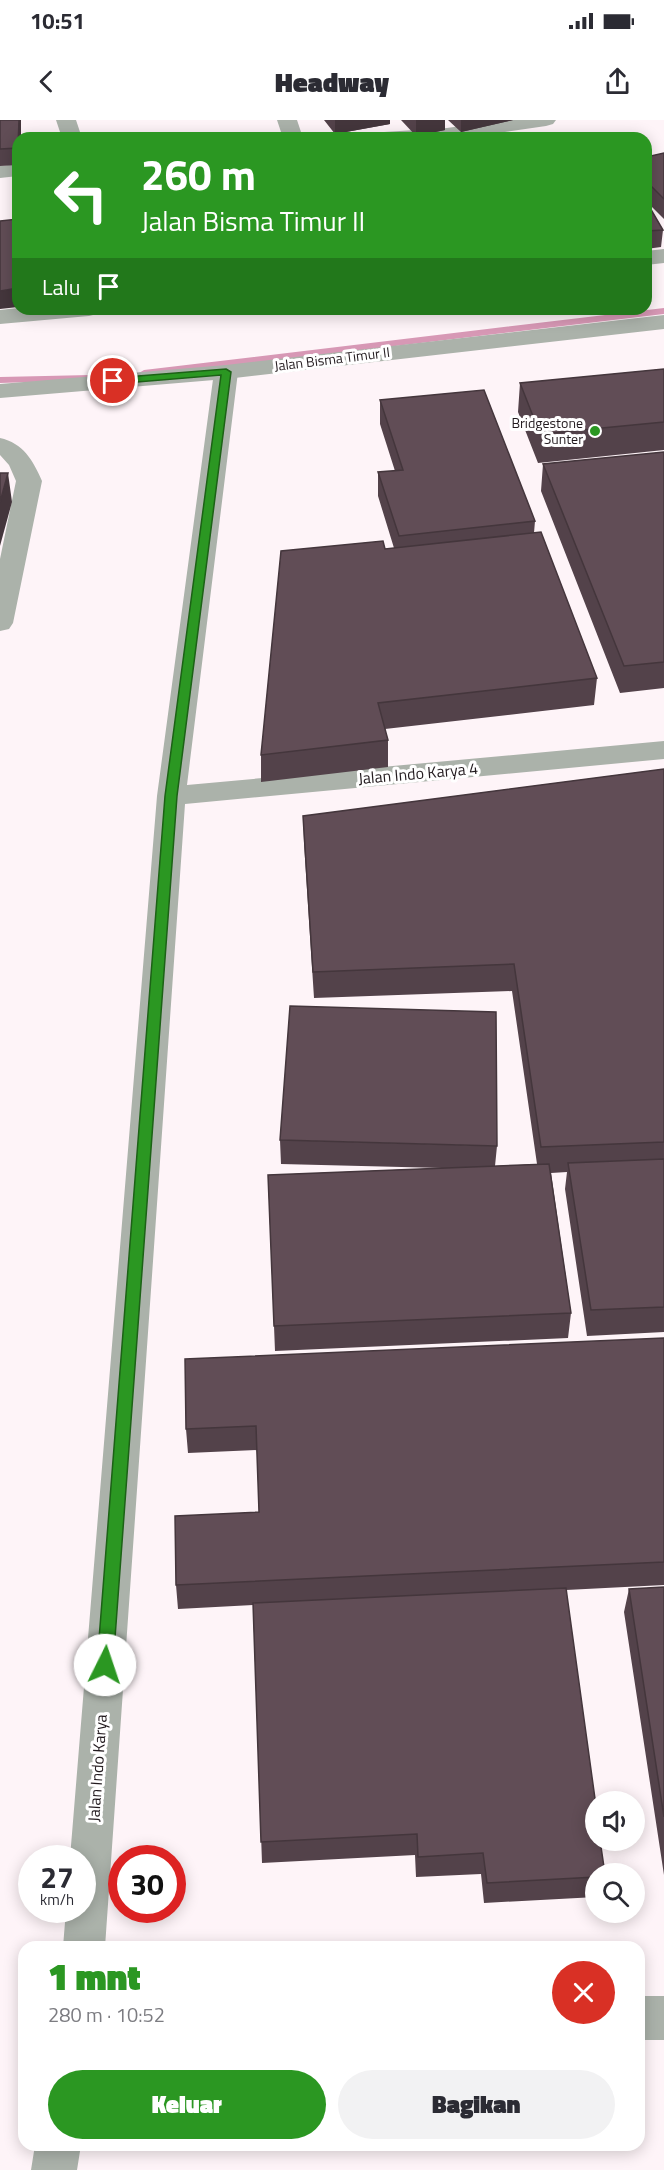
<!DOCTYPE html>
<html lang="id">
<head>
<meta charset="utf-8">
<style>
  :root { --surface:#fff; --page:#f2f2f3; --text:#2b2b33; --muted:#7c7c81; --accent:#2b9722 }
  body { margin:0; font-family:"Titillium Web",sans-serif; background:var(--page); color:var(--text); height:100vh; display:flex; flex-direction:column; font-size:22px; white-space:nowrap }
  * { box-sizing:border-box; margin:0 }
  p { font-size:20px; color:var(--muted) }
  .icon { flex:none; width:33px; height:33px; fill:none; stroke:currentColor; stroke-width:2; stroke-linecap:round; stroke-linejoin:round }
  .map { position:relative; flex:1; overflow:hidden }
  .panel { position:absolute; left:18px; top:1821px; width:627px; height:210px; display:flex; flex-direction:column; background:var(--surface); border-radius:18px; box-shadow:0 3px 15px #0003 }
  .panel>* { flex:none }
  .banner { position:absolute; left:12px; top:12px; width:640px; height:183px; border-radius:18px; box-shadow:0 3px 15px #0003; background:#2b9722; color:#fff; overflow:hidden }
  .tools { position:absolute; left:585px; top:1671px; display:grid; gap:12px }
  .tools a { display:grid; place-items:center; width:60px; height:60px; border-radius:50%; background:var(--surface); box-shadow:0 3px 15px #0003; font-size:30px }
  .speed { position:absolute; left:18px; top:1725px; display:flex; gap:12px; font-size:30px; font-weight:700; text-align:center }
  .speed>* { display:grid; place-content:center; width:78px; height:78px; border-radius:50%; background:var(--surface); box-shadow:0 3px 15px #0003; line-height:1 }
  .speed small { font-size:15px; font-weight:400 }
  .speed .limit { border:9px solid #d22; background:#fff; color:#111 }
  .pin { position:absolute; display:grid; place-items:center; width:51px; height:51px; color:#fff; margin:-26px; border:3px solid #fff; border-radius:50%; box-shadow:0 2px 6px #0007 }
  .me { position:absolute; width:66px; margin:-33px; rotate:4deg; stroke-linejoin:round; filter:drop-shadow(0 0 4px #0008) }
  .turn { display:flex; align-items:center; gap:21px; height:126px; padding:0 30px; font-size:27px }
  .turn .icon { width:78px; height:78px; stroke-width:2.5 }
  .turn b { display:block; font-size:42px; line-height:51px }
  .then { display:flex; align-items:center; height:57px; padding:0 30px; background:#0003; gap:12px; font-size:22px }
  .round { display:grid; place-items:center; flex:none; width:63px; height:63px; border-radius:32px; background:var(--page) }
  .summary { display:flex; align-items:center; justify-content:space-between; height:102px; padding:0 30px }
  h1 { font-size:36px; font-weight:800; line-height:45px; color:var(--accent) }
  .action { display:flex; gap:12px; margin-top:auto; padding:12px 30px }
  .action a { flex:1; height:69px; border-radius:36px; background:var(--accent); color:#fff; font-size:24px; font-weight:800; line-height:69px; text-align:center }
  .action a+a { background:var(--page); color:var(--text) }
  .status { display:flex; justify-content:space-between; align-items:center; height:42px; padding:0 30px; background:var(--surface); direction:ltr }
  .status svg { height:16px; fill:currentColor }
  header { display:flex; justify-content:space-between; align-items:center; height:78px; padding:0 30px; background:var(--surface); font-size:27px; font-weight:800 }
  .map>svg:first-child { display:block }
</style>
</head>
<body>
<div class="status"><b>10:51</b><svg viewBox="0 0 49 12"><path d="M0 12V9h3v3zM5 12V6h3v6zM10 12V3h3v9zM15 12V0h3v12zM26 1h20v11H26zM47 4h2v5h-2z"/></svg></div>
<header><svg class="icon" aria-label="back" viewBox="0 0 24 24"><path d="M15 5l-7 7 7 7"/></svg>Headway<svg class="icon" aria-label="share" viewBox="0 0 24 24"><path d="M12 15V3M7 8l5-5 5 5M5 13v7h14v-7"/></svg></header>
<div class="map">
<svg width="664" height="2050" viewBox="0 0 664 2050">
  <rect width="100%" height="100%" fill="#fef4f8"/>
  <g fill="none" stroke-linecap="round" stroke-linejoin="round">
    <path fill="#d798b5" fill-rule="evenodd" d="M664,188v6l-520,62 -5,-3 5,-3z
      M90,255l4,1v4l-94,3v-6z"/>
    <path fill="#abb2aa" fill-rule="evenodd" d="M56,0h20l6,18h-20z
      M277,0h20l6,18h-20z
      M502,0h54l-3,4 -7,2 -83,12h-89l3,-4 7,-2 63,-4z
      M18,44v12l-18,2v-12z
      M664,129v14l-18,2v-14z
      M18,188v1h82l-3,5 -8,2 -89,8v-14z
      M226,245l8,2 4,5 -51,413 477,-44v18l-479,45 -80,1143h-42l3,-37h16v-52h-12l87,-1062 57,-424 4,-5z
      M0,318c23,5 33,22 42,43l-29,142 -4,6 -9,2v-72l16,-78 -7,-16 -9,-10z
      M639,1876h25v44h-25z
      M35,2025h46l-4,25h-46z"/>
    <path fill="#abb2aa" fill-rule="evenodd" d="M664,195v14l-438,50 -226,19v-14l226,-19z"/>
  </g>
  <path fill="#53424a" d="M0,0h21v18h-3v27l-18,1z
    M324,0h66v4l-55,10z
    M401,0h44v10l-29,6z
    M448,0h65l-52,12z
    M664,33v66l-18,-18v-44z
    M646,81l17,29 -2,17 -15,2z
    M664,249v81l-126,13 -20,-51 2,-29z
    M380,280l155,121 -1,12 63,145 -3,27 -209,24 3,11v27l-127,15v-27l124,-206 9,-1 -16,-52v-24l17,-1 -15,-47z
    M664,332v236l-44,5 -79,-202 2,-27z
    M664,649v563l-77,4 -22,-147 2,-17 -16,1 20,140 -3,25 -293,13 -7,-176 174,-7 -161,-4 -1,-24 217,6 -2,20 42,-2 -25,-173 -198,7 -10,-155 -1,-27z
    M664,1218v247l-98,5 30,284v23l-112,6 -3,-29 -65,3 -1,-22 -153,8 -9,-258 -75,4 -2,-24 83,-73 -2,-62 -69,3 -2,-24z
    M664,1467v288l-40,-263 5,-23z"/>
  <path fill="#44363c" d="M19,0h2v18h-2z
    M335,0h55v4l-55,10z
    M416,0h29v10l-29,6z
    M461,0h52l-52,12z
    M18,168v19l-18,2v-18z
    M8,353l4,29 -12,44v-44z"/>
  <path fill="#614d56" stroke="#44363c" stroke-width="1.5" d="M0,0h19l-1,28 -18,1z
    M664,33v46l-18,-18v-24z
    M646,81l17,29 -17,1z
    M18,99v69l-18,3v-70z
    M664,249v53l-124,12 -20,-51z
    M484,270l51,131 -136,15 -21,-64 25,-2 -23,-70z
    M664,332v210l-40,4 -81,-202z
    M0,353h8l-8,29z
    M541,412l56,146 -219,25 10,37 -127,15 20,-204 102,-10 2,8z
    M664,649v373l-123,5 -27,-183 -201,8 -10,-156z
    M290,886l206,6 1,134 -217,-6z
    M664,1039v148l-73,3 -23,-147z
    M549,1044l22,149 -297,13 -6,-151z
    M664,1218v224l-488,23 -1,-69 84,-4 -3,-86 -70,3 -1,-70z
    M664,1467v230l-35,-228z
    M566,1468l30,218v34h4l5,34h-9v3l-109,6 -4,-30 -65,4 -1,-23 -156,8 -8,-239z"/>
  <path fill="#2b9722" stroke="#1c6216" stroke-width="1.5" d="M226,249l5,3 -54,424 -64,869 -2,5 -6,3 -6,-3 -2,-5 68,-869 56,-421 -108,9 -5,-3 5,-3z"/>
  <circle fill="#2b9722" stroke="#fff" stroke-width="2" cx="595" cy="311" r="6"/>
  <g text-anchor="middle" stroke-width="6" stroke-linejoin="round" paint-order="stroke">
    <g font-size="14" fill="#221a1e" stroke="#fff">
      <text transform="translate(332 239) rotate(-7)" y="5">Jalan Bisma Timur II</text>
    </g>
    <g font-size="14" fill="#221a1e" stroke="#fff" text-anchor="end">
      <text x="583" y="308">Bridgestone<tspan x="583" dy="16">Sunter</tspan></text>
    </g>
    <g font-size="16" fill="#221a1e" stroke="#fff">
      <text transform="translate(418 653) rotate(-5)" y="6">Jalan Indo Karya 4</text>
      <text transform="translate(97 1648) rotate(-86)" y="6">Jalan Indo Karya</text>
    </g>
  </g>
</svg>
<div class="tools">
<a><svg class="icon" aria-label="sound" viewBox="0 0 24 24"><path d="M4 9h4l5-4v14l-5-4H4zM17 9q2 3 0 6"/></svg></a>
<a><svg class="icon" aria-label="search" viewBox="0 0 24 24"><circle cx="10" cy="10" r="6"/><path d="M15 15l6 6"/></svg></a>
</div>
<div class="speed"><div>27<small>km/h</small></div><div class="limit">30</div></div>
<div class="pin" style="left:113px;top:261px;background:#d93025"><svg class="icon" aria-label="arrive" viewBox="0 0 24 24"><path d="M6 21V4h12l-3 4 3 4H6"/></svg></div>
<svg class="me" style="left:105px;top:1545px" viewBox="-20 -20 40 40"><circle r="19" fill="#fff"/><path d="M0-13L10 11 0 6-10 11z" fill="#2b9722"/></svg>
<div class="banner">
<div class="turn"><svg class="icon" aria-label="left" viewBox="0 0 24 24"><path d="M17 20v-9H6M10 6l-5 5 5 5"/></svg><div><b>260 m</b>Jalan Bisma Timur II</div></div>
<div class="then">Lalu<svg class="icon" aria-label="arrive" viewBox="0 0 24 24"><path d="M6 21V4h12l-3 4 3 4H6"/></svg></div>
</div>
<section class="panel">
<div class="summary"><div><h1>1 mnt</h1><p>280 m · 10:52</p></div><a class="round" style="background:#d93025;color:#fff"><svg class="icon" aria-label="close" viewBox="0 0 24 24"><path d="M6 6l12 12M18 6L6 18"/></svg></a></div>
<div class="action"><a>Keluar</a><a>Bagikan</a></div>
</section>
</div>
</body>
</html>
